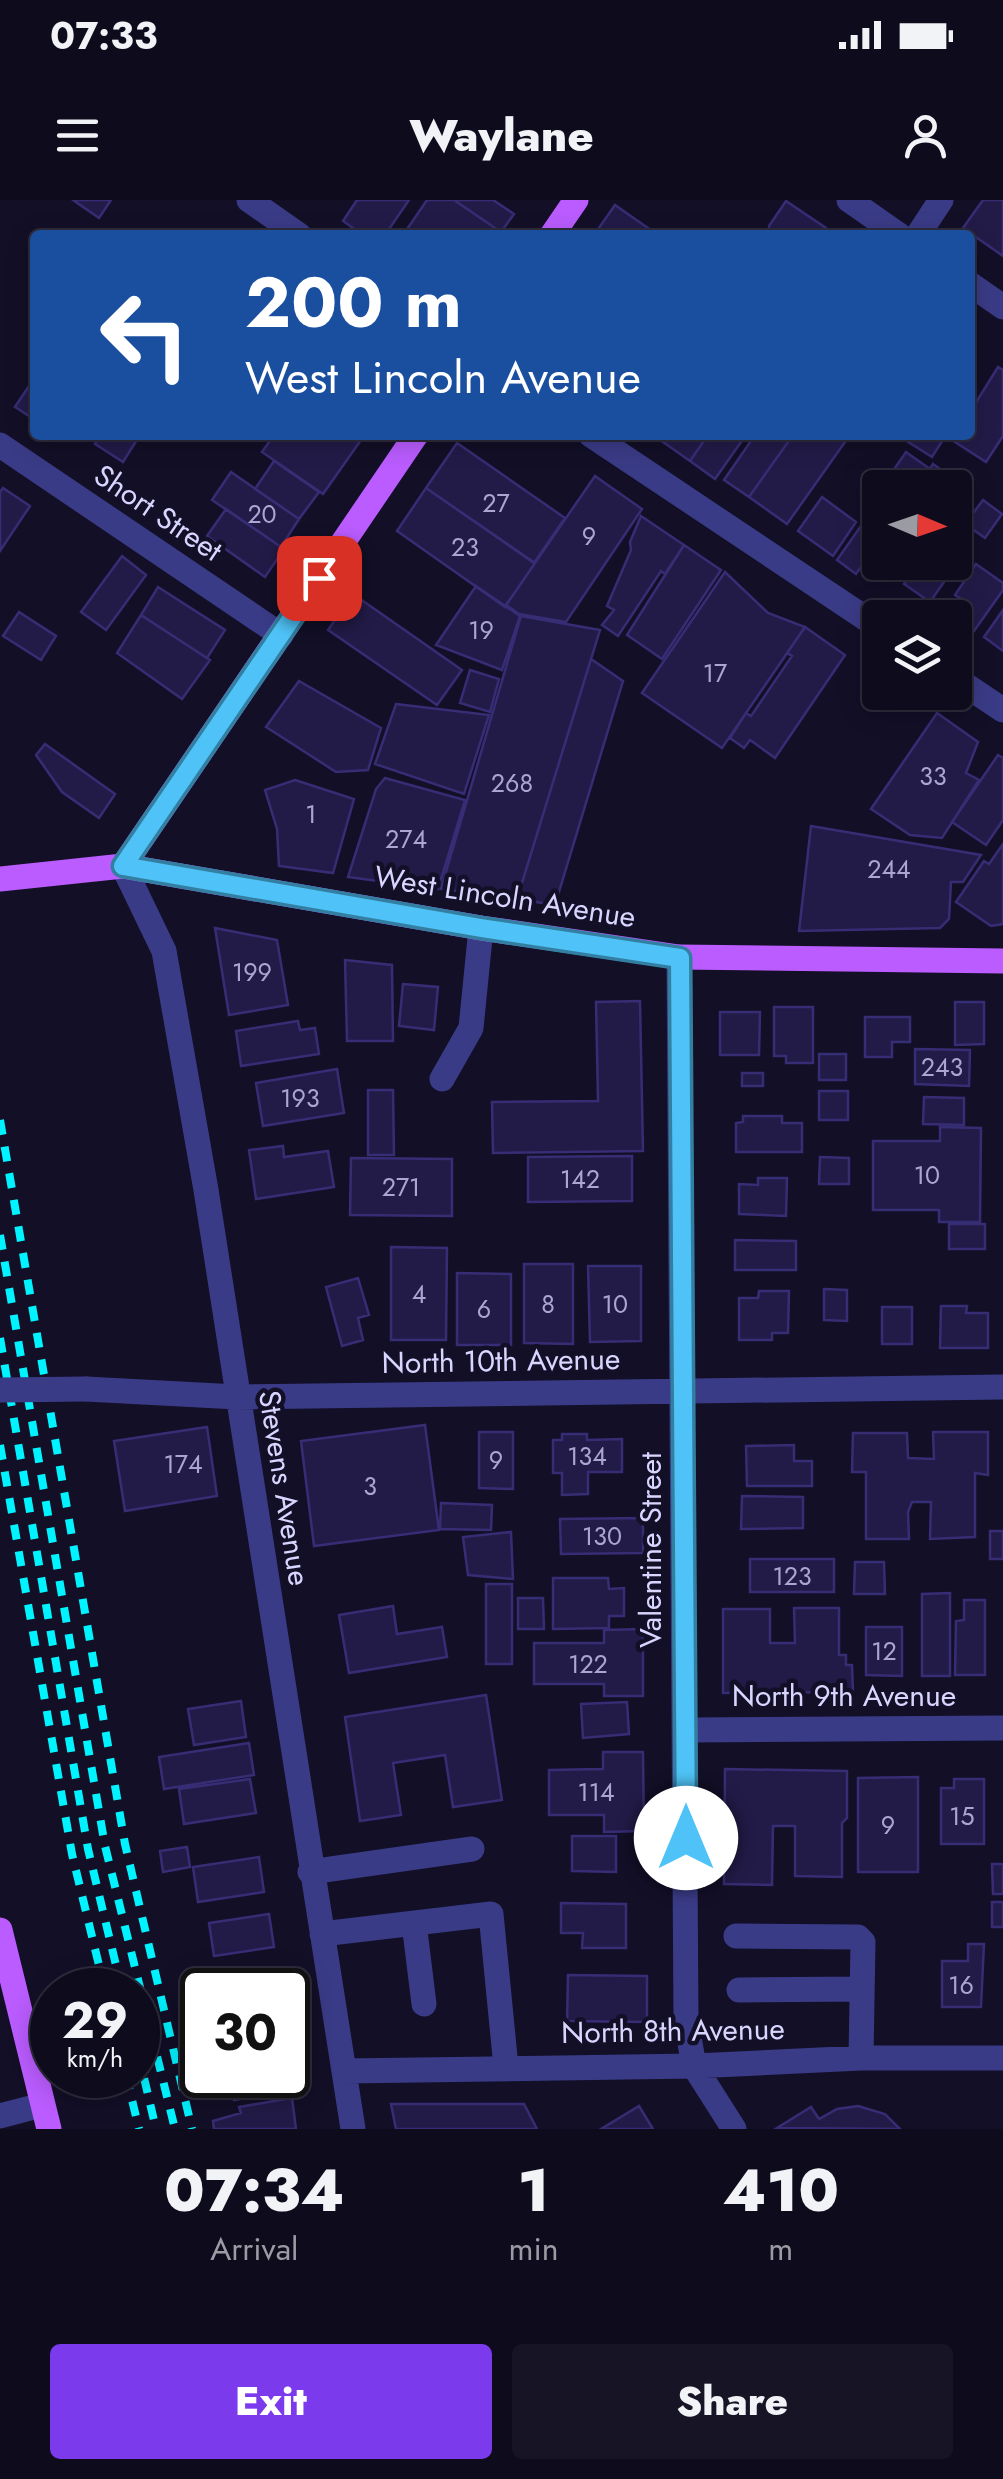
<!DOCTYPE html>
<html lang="en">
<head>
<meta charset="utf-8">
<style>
  :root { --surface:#0e0b1d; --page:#171426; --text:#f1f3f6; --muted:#9b9ba4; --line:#2e2b3b; --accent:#7c3aed }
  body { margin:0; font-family:Jost,sans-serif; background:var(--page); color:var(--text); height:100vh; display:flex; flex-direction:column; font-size:38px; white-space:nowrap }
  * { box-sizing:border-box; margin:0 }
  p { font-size:32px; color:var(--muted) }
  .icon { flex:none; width:55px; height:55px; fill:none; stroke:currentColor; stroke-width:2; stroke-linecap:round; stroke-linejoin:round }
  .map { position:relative; height:1929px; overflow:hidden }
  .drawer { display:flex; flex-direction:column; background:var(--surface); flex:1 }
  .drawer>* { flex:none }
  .banner { position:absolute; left:30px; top:30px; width:945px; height:210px; border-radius:10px; box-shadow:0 5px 25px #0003,0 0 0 2px var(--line); background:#1a4fa0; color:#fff; overflow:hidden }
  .needle { width:65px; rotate:92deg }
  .controls { position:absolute; left:862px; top:270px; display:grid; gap:20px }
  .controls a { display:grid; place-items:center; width:110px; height:110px; border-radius:10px; background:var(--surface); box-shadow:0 5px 25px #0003,0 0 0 2px var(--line); font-size:50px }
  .speed { position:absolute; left:30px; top:1768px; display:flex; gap:20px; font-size:50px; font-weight:700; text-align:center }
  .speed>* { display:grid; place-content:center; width:130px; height:130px; border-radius:50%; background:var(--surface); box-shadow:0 5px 25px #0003,0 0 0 2px var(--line); line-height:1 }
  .speed small { font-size:25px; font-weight:400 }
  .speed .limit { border:5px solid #111; border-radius:15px; background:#fff; color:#111 }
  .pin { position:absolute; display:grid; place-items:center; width:85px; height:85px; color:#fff; margin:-42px; border-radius:20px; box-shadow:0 5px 15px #0006 }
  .me { position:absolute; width:110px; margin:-55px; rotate:0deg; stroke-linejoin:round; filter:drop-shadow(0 0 8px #0008) }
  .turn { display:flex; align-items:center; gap:35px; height:210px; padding:0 50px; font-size:45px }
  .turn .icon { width:130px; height:130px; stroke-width:2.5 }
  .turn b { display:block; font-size:70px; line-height:85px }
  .eta { display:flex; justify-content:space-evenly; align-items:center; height:170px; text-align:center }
  .eta b { font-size:60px; font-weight:800; line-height:70px }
  .cta { display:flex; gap:20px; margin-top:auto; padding:20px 50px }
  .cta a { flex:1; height:115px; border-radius:10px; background:var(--accent); color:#fff; font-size:40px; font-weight:800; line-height:115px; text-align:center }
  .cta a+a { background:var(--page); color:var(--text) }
  .status { display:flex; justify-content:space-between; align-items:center; height:70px; padding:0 50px; background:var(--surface); direction:ltr }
  .status svg { height:28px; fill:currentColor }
  header { display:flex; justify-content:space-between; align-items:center; height:130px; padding:0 50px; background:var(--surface); font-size:45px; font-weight:800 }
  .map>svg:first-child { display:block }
</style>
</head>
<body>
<div class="status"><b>07:33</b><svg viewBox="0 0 49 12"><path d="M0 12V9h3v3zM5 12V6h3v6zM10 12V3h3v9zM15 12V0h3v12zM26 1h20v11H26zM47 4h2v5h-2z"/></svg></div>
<header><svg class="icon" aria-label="menu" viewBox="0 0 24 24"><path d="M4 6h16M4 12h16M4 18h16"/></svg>Waylane<svg class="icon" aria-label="person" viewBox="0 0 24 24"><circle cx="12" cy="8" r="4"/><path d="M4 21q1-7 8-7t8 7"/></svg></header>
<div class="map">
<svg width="1003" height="1929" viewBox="0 0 1003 1929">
  <rect width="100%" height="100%" fill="#120f27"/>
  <path fill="#221b48" stroke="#372d74" stroke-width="2.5" d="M73,0h38l-12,18z
    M357,0h52l-24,35h-22l-20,-14z
    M427,0h27l47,32 -2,3h-96z
    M454,0h39l21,14 -13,18z
    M983,0h20v56l-40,-28z
    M786,1l40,27 -4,7h-53v-9z
    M615,5l43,30h-64z
    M998,167l5,3v66l-17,26 -34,-22 3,-5h15v-23z
    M35,177v43l-20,-13z
    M101,235h39l-17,27 -28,-18z
    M274,235h80l7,5 -38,54 -61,-42z
    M668,235h40l-18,26 -27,-19z
    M708,235h38l-31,44 -25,-18z
    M755,235h22l11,7 -39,55 -25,-17z
    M793,235h57l-63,89 -38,-27z
    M897,235h49l-14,22z
    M457,243l108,75 -31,45 -108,-75z
    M906,252l24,17 -13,19h-29l7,-10 -5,-3z
    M274,261l45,31 -20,27 -44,-30z
    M933,264l25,18 -3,6h-38z
    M231,272l68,47 -18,28 -69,-47z
    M595,276l47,33 -76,113 -47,-8 -13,-9z
    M3,288l27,18 -30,45v-59z
    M426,288l109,75 -30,44 -108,-76z
    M822,297l34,25 -23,34 -35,-25z
    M880,299v40l-24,35 -19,-14z
    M983,300l19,14 -17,24 -20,-14z
    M226,309l58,40 -19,28 -58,-41z
    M641,316l43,29 -19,29 -4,-3 -43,65 -16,-11 12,-15 -7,-4 24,-56 -1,-8z
    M684,345l37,25 -59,89 -35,-24z
    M122,356l24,19 -40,55 -25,-18z
    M955,360l3,2 -28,40 -26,-18 15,-22z
    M882,362h37l-12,18z
    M976,364l27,19v7l-29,41 -23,-17 10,-15 -6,-4z
    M725,372l43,41 37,14 -83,121 -80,-55z
    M476,386l44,30 -18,54 -66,-25z
    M158,387l67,43 -18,28 -66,-43z
    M353,394l109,76 -25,35 -109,-75z
    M1003,410v41l-19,-14z
    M19,412l37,24 -15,24 -38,-24z
    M141,415l69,45 -28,39 -65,-46z
    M521,416l79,14 -83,269 -76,-10z
    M805,427l40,28 -70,103 -25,-18 -6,8 -14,-10 16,-25 5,3 41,-60 -5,-3z
    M591,459l32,22 -68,224 -38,-6z
    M470,470l29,9 -9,33 -30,-9z
    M299,481l82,47 -13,42 -32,2 -70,-45z
    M396,504l93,11 -25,79 -89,-30z
    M937,513l41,29 -12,31 13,7 -37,58 -32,-3 -39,-26z
    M45,544l70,50 -16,24 -37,-26 -26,-37z
    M998,555l5,3v62l-17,25 -34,-23z
    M385,578l80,22 -27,89 -90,-12 28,-88z
    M295,580l59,19 -21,74 -54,-7 -2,-37 -12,-39z
    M811,626l170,29 -18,27h-12l-2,37 -9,9 -141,3z
    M1003,644v80l-12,2 -35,-24 28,-41 5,3z
    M215,728l62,12 11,65 -59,10z
    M345,760l47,5 1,76h-46z
    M403,784l35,3 -4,43 -35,-4z
    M640,801l3,150 -150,2 -1,-51 106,-1 -2,-99z
    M955,802h29v42l-29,1z
    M774,807h39v56h-27v-7h-12z
    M720,812h40l-1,43h-39z
    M865,817h45v25h-18v15h-27z
    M298,821l2,9 15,-2 4,26 -78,12 -5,-35z
    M915,849l55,1 -1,36 -54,-2z
    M819,854h27v26h-27z
    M337,869l7,44 -81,13 -7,-43z
    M742,873h21v13h-21z
    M368,890h25l1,65h-26z
    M819,891h29v29h-29z
    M924,897l40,1v27l-41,-1z
    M743,916h39v7h20v29h-66v-29l7,-1z
    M940,927l41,1 -1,94h-41v-12h-66v-69h67z
    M283,946l1,11 44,-6 6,36 -78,12 -7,-49z
    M632,956v45l-104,1v-45z
    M820,957l29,1v26h-30z
    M351,958l101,1v57l-102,-1z
    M758,978h29l-1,38 -47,-2v-30l19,1z
    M949,1024h36v25h-36z
    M735,1040l61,1v29h-61z
    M391,1047l56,1 -1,92h-55z
    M524,1064h49v80l-49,-1z
    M588,1066h53v75l-51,1z
    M457,1073l54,1v71h-54z
    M358,1078l11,37 -11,3 5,22 -21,6 -16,-59z
    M824,1089l23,1v31l-23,-1z
    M759,1091h30l-1,42h-16v7h-33v-42h19z
    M941,1106h26l-1,7h22v35h-48z
    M882,1107h30v37h-30z
    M425,1225l14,105 -125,16 -13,-105z
    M207,1227l10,69 -92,15 -11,-70z
    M479,1232h34v57l-34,-1z
    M933,1232h55v43l-13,-2v64l-45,2 1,-37h-19l-4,10 1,27h-43v-67h-14l1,-39h54l1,25 26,1z
    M562,1234h25v6l35,-1v33h-34v22l-26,1v-22h-9v-33h9z
    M794,1245v16h18v25h-65l-1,-40z
    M742,1296l61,1v31l-62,1z
    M441,1303l51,2 -1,25 -51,-1z
    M643,1318v35l-82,1 -1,-35z
    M990,1331h13v28h-13z
    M511,1332l2,47 -45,-4 -5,-38z
    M750,1359h84v33h-84z
    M855,1362h29l1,32h-31z
    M553,1378h55l1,11 15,-1v28h-15v12l-56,1z
    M486,1384h26v80h-26z
    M950,1393v83h-28v-82z
    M518,1398h25l1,31h-26z
    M964,1400h21v75h-30l1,-54 8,-1z
    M393,1406l4,28 45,-7 5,30 -98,16 -10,-58z
    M794,1408h45v47h7v10h6l1,27 -130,1v-84h47v34h25z
    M866,1427h36v49l-36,-1z
    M643,1429v67h-39v-12h-70v-41h70v-13z
    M486,1495l16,105 -49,7 -8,-52 -52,8 8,52 -41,6 -15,-104z
    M241,1501l5,36 -52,8 -6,-36z
    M627,1502l2,32 -46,4 -2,-34z
    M249,1543l5,32 -90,14 -5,-32z
    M603,1552h40l1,79 -40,1v-17h-55v-45l54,-1z
    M725,1569l122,2v47l-5,5v54l-47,-1v-50h-22l-1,59 -48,-1z
    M918,1577v95h-60v-94z
    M250,1579l6,34 -72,11 -5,-35z
    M954,1579h30v65h-43v-56h13z
    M572,1636h44v36l-44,-1z
    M187,1647l3,20 -27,5 -3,-21z
    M259,1657l5,35 -66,10 -5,-35z
    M992,1664h11v30h-10z
    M992,1702h11v25h-11z
    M561,1703l65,1v44h-44l1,-15h-22z
    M269,1714l5,33 -60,9 -5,-33z
    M968,1744h16l-3,63h-39v-46h26z
    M284,1769l3,21h-82l-1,-10z
    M568,1775l79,1v46l-80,-1z
    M288,1873l2,18 -56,9 -4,-25z
    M292,1898l4,31h-82l-1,-8 28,-8 -2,-6z
    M391,1904h133l13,25h-141z
    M639,1906l14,23h-52z
    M858,1906l27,8 15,15 -123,-1 34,-21 8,12 18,-10z"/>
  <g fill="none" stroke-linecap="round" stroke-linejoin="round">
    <path stroke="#3a3b86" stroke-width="25" d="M249,0l50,35
      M849,0l50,35
      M918,35l23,-35
      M970,84l33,23
      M591,235l289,193
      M0,245l281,190
      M955,478l48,32
      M123,666l41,85 42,239 147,939
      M679,757l7,1063 8,46 40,63
      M442,879l29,-51 10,-100
      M86,1189l151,8 766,-10
      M686,1530l317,-2
      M310,1672l162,-23
      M414,1723l10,81
      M322,1734l169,-20 15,153
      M736,1736l122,1 5,5 -2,116
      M739,1790l123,-1
      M344,1871l350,-5 167,-8h142
      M0,1916l42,-11"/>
    <path stroke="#ba5cff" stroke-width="25" d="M552,35l24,-35
      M123,666l293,-431
      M0,679l123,-13 358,62 198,29 324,4
      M0,1730l49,199"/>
    <path stroke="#01f3ff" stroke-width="8" stroke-dasharray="15 12" stroke-linecap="butt" d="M0,920l125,724 67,285
      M0,1035l105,611 70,283
      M0,1138l88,511 34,141
      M0,1245l72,409 33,136
      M138,1852l18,77
      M126,1875l13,54"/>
    <path stroke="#3a3b86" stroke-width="25" d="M0,1190l86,-1"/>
  </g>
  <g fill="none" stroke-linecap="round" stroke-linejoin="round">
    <g stroke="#337fa1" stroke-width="25">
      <path id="route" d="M319,378l-196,288 358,62 199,30 6,880"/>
    </g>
    <use href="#route" stroke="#4fc3f7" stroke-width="18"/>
  </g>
  <g text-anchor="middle" stroke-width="9" stroke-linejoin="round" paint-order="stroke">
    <g font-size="25" fill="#aaa6d1">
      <text x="496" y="312">27</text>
      <text x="262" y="323">20</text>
      <text x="589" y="345">9</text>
      <text x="465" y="356">23</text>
      <text x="481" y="439">19</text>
      <text x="715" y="482">17</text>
      <text x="933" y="585">33</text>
      <text x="512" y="592">268</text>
      <text x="311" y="623">1</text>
      <text x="406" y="648">274</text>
      <text x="889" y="678">244</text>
      <text x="252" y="781">199</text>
      <text x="942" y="876">243</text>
      <text x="300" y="907">193</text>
      <text x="927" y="984">10</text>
      <text x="580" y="988">142</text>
      <text x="401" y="996">271</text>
      <text x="419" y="1103">4</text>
      <text x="548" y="1113">8</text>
      <text x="615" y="1113">10</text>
      <text x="484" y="1118">6</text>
      <text x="587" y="1265">134</text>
      <text x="496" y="1269">9</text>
      <text x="183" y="1273">174</text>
      <text x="370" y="1295">3</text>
      <text x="602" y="1345">130</text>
      <text x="792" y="1385">123</text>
      <text x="884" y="1460">12</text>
      <text x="588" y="1473">122</text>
      <text x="596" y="1601">114</text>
      <text x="962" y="1625">15</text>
      <text x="888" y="1634">9</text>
      <text x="961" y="1794">16</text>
    </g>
    <g font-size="30" fill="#d8d5ff" stroke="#120f27">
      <text transform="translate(158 313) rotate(34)" y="10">Short Street</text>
      <text transform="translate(505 697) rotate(9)" y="10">West Lincoln Avenue</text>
      <text transform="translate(501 1161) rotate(-1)" y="10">North 10th Avenue</text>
      <text transform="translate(284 1288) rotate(81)" y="10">Stevens Avenue</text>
      <text transform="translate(651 1350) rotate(-90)" y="10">Valentine Street</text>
      <text x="844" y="1506">North 9th Avenue</text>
      <text transform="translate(673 1831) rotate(-1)" y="10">North 8th Avenue</text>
    </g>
  </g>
</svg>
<div class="controls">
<a><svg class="needle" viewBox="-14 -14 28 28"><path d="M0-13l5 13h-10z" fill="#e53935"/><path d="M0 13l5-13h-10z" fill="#9b9ba4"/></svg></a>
<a><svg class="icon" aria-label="layers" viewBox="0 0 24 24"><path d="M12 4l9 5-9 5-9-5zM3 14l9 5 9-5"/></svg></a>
</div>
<div class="speed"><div>29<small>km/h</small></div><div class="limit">30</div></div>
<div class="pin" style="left:319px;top:378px;background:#d93025"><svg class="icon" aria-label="arrive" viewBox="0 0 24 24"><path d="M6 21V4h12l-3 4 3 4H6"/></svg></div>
<svg class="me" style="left:686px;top:1638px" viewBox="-20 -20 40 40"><circle r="19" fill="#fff"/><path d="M0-13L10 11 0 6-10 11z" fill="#4fc3f7"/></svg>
<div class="banner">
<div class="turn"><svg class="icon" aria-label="left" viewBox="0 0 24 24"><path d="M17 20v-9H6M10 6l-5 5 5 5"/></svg><div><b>200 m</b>West Lincoln Avenue</div></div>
</div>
</div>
<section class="drawer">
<div class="eta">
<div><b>07:34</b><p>Arrival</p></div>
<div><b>1</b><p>min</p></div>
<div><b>410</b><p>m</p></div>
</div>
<div class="cta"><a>Exit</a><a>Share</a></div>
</section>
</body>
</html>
